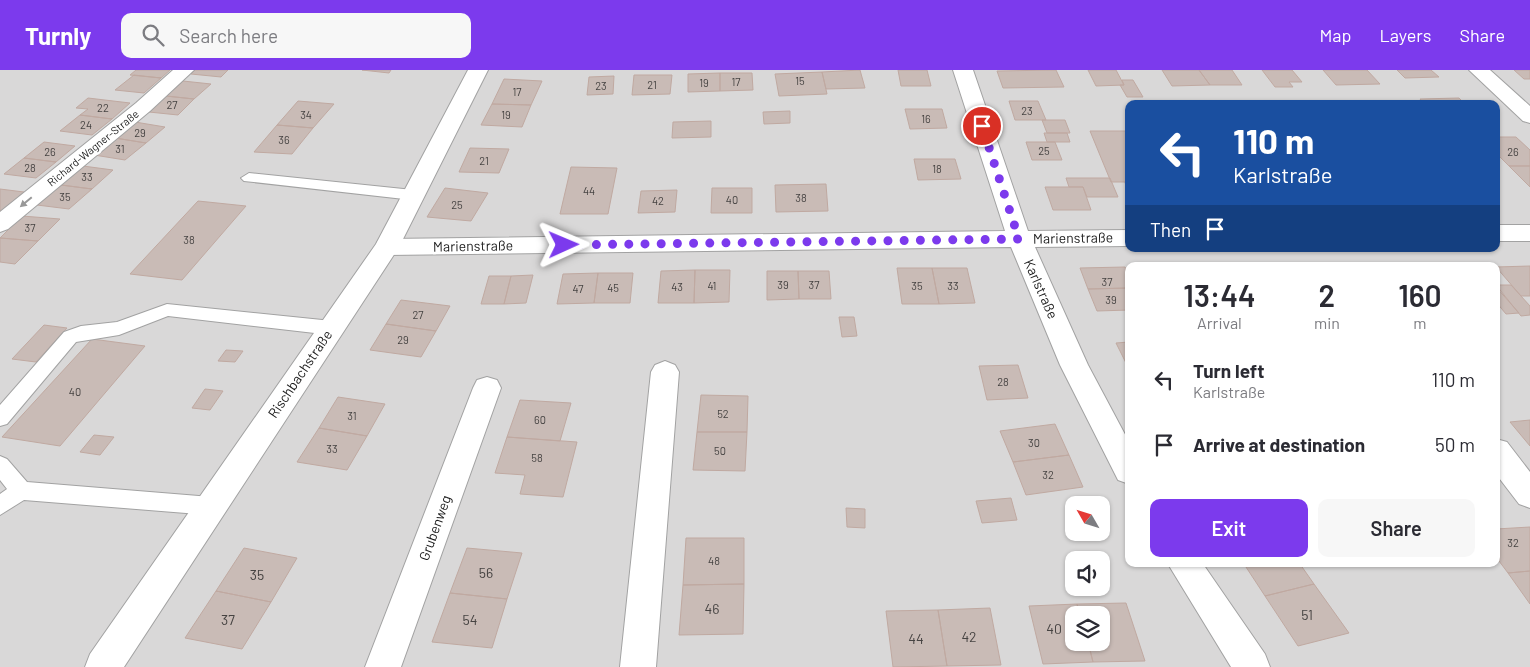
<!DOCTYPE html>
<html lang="en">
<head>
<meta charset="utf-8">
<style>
  :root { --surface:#fff; --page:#f7f7f7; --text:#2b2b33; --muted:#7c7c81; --accent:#7c3aed }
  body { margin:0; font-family:Barlow,sans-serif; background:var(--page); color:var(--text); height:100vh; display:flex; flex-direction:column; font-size:19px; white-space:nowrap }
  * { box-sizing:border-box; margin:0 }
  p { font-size:16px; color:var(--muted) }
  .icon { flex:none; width:28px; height:28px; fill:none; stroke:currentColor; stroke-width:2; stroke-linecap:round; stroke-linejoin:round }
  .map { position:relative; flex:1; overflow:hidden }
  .sheet { position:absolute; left:1125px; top:192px; width:375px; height:305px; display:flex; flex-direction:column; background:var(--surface); border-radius:10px; box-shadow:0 1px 4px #0004 }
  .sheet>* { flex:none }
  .guide { position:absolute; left:1125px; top:30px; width:375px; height:152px; border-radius:10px; box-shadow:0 1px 4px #0004; background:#1a4fa0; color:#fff; overflow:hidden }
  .needle { width:32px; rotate:309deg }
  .tools { position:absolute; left:1065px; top:426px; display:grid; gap:10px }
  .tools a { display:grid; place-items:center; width:45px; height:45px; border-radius:10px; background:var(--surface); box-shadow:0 1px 4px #0004; font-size:25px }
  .pin { position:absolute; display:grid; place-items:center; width:42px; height:42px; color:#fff; margin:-21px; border:2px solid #fff; border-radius:50%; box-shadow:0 1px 5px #0007 }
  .me { position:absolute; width:55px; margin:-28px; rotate:89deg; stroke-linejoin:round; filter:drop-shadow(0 0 4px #0008) }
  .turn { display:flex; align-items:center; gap:18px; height:105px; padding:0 25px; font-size:22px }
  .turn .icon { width:65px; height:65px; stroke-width:2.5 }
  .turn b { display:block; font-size:35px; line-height:42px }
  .then { display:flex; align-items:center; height:48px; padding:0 25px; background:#0003; gap:10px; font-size:19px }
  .eta { display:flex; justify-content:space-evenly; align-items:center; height:85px; text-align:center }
  .eta b { font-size:30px; font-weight:600; line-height:35px }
  .cta { display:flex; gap:10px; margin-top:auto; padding:10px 25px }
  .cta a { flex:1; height:58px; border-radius:10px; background:var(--accent); color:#fff; font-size:20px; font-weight:600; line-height:58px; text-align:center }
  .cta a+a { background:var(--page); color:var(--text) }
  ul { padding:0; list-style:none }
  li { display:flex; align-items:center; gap:15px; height:65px; padding:0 25px }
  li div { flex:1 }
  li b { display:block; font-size:19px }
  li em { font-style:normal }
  header { display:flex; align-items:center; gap:30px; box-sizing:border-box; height:70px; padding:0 25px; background:var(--accent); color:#fff }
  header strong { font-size:24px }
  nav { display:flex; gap:28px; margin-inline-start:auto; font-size:18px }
  .search { width:350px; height:45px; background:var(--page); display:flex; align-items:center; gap:12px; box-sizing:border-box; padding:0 18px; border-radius:10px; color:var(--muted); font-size:19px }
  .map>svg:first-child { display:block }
</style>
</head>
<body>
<header>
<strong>Turnly</strong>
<div class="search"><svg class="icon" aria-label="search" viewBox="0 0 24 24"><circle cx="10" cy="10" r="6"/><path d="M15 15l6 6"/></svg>Search here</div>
<nav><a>Map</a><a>Layers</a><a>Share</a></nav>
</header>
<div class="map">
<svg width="1530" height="597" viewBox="0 0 1530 597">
  <rect width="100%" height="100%" fill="#ede6df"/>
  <path fill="#d9d8d8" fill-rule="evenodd" d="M0,0h1530v597h-1530zM1129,34h367v145h-367zM1129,196h367v298h-367zM1074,435h27v27h-27zM1074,490h27v28h-27zM1074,545h27v27h-27z"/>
  <path fill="#c9bbb6" stroke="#c0a9a1" d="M136,0h34l-9,8 -31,-3z
    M195,0h33l-7,7 -30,-3z
    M362,0h29l-2,3z
    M860,0l5,18 -39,1 -4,-17z
    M898,0h29l4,16h-30z
    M1056,0l8,17 -61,1 -6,-17z
    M1088,0h28l8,15 -28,1z
    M1162,0h37l11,15 -38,1z
    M1199,0h33l10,15h-32z
    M1262,0h30l10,12h-13l4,5h-18z
    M1323,0h44l13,14 -44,1z
    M1397,0h34l8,7 -34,1z
    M1514,0h16v9h-6z
    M822,2l5,22 -48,2 -4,-22z
    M720,3h32l1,17 -33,1z
    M720,3v18l-32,1v-18z
    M134,5l27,3 -17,15 -29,-3z
    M634,5h38l-2,19 -38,1z
    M614,6l-1,18 -26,1 2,-18z
    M504,9l38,2 -11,24 -39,-1z
    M1122,10h11l10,17h-16l-7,-12h4z
    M183,11l28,3 -17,15 -28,-3z
    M166,26l28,3 -16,16 -29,-3z
    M88,28l42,5 -18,16 -32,-4 8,-6 -12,-1z
    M1459,28l6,6h-41l-4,-5z
    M298,31l36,3 -21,24 -36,-3z
    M1009,31h29l8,19h-31z
    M492,34l39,1 -9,22 -41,-2z
    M905,39h37l5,19 -37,1z
    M790,41v12l-26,1 -1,-12z
    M80,45l32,4 -20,16 -32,-4z
    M1042,50h23l5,13h-23z
    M711,51v16l-39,1 1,-16z
    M135,52l30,5 -19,16 -31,-5z
    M277,55l36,3 -21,26 -38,-2z
    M1090,61h39v55h-3l-1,-4h-14z
    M1044,63h23l3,9h-23z
    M1496,67h20l14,13v16h-21l-13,-13z
    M115,68l31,5 -21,17 -31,-5z
    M44,72l31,4 -19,16 -32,-4z
    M1026,72h29l7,18h-30z
    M470,78l39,1 -10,24 -40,-1z
    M24,88l32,4 -20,16 -32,-4z
    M914,89h41l6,20 -43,1z
    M83,96l30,4 -21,19 -31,-4z
    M1509,96h21v21z
    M571,97l46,1 -9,46h-48z
    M1066,108h44l8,19h-31l-4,-10h-14z
    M826,114l2,27 -52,1 -1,-27z
    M61,115l31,4 -23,20 -32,-4z
    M1045,117h38l8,23h-38z
    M445,118l43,5 -17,28 -44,-4z
    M712,118h40v25h-41z
    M0,119l24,3 -22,19 -2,-1z
    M677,120l-2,22 -37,1 3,-22z
    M198,131l48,5 -64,74 -52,-6z
    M22,146l38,3 -22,22 -38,-3z
    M0,168l38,3 -23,23 -15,-2z
    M1530,196v30h-9l-25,-29z
    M1125,197l4,8v13l-41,1 -8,-21z
    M897,198h35l7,36h-37z
    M932,198h35l8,35 -36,1z
    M695,200h35l-1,32 -35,1z
    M695,200l-1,33h-36l3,-32z
    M767,201h31l1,28 -32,1z
    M798,201h31l2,28h-32z
    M598,203h35l-3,30h-36z
    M598,203l-4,30 -37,1 6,-30z
    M533,205l-7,28 -22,1 7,-28z
    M489,206h22l-7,28h-23z
    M1496,215h15l19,21v9l-9,1z
    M1496,217l23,26 -13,1 -10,-12z
    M1129,218v22l-32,1 -9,-22z
    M401,230l49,6 -14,25 -50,-7z
    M839,247h15l3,19 -15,1z
    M386,254l50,7 -15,26 -51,-7z
    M44,255l23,3 -31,34 -24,-3z
    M92,269l53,7 -85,100 -58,-9z
    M1129,272v27l-13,-26z
    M226,280l17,1 -8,11 -17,-1z
    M1018,295l10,33 -41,2 -8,-34z
    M205,319l18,2 -13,19 -18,-2z
    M701,325l47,1 -1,36h-50z
    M338,327l47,7 -18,32 -48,-8z
    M520,330l51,3 -11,38 -53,-4z
    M1530,350v26l-20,-24z
    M1055,354l14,31 -56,7 -13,-31z
    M319,358l48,8 -20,34 -50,-8z
    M697,362h50l-2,39 -52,-1z
    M94,365l20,2 -14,18 -20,-3z
    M507,367l70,5 -14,55 -43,-3 5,-19 -30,-2z
    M1069,385l14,32 -57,8 -13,-33z
    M1011,428l6,22 -35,3 -6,-22z
    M846,438l19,1v19l-18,-1z
    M1530,457v44l-22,2 -12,-16v-28z
    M686,468h58v46l-61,1z
    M244,478l53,10 -26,44 -55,-11z
    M467,478l55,5 -15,46 -57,-6z
    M1244,494h56l14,20 -49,12z
    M1530,501v33l-22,-31z
    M744,514l-1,50 -64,1 4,-50z
    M1314,514l35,49 -51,13 -33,-50z
    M216,521l55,11 -29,47 -57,-11z
    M450,523l57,6 -15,49 -60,-6z
    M1126,533l19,58 -52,1 -5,-20h13v-27h-21l-3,-11z
    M1077,534l3,11h-6v27h14l5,20 -50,2 -14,-58z
    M990,538l11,57 -54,1 -9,-56z
    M938,540l9,56 -54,1 -7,-56z"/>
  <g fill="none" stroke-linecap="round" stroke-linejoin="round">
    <g stroke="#a2a2a2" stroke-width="2">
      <path id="service" d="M249,103l164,17 8,5 -8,5 -169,-19 -3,-3z
        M167,234l165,17 6,2 3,5 -3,5 -6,2 -164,-19 -49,19 -43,7 -69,82 -7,2v-21l64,-73 17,-6 36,-4z
        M0,386l7,3 20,23 184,15 8,2 3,7 -3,7 -8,2 -187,-15 -24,15v-21l7,-5 -7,-9z"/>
    </g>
    <g stroke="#a2a2a2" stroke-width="2">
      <path id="minor" d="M173,0h21l-44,41 -142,118 -8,3v-20l136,-109z
        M953,0h20l55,161 101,-1v16l-94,1 53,118 41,77v42l-11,-4 -58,-115 -49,-118 -624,8 -9,-2 -3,-6 3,-6 9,-2 618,-8z
        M1469,0h21l40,36v17l-7,-2z
        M1496,155h34v16h-34z
        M665,291l10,4 4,7 -23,295h-36l31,-295 4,-7z
        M487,307l10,3 4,8 -100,279h-36l108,-279 4,-8z
        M1496,369l11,3 23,30v36l-11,-4 -23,-30z
        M1168,494h35l62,90 5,13h-39z"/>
    </g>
    <g stroke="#a2a2a2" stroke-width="2">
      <path id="tertiary" d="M468,0h20l-89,177 -275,420h-39l5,-13 286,-410z"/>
    </g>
    <use href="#service" fill="#fff" fill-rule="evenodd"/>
    <use href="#minor" fill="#fff" fill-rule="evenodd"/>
    <use href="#tertiary" fill="#fff" fill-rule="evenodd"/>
  </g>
  <defs><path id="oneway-solid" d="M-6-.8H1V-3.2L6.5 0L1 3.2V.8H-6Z" transform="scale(1.25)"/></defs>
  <use fill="#989898" href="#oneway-solid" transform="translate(26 132) rotate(140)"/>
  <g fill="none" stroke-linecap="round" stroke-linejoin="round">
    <path stroke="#7c3aed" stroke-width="9" stroke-dasharray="0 16.2" d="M564,175l455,-6 -37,-113"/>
  </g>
  <g text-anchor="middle" stroke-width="5" stroke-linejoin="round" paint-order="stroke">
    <g font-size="11" fill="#464342">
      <text x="800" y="15">15</text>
      <text x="736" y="16">17</text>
      <text x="704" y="17">19</text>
      <text x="652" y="19">21</text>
      <text x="601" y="20">23</text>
      <text x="517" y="26">17</text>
      <text x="172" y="39">27</text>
      <text x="103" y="42">22</text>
      <text x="1027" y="45">23</text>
      <text x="306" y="49">34</text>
      <text x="506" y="49">19</text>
      <text x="926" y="53">16</text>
      <text x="86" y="59">24</text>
      <text x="140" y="67">29</text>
      <text x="284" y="74">36</text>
      <text x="120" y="83">31</text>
      <text x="1044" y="85">25</text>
      <text x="50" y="86">26</text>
      <text x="1513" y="86">26</text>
      <text x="484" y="95">21</text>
      <text x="30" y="102">28</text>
      <text x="937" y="103">18</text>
      <text x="87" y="111">33</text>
      <text x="589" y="125">44</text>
      <text x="65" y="131">35</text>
      <text x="801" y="132">38</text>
      <text x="732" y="134">40</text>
      <text x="658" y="135">42</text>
      <text x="457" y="139">25</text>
      <text x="30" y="162">37</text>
      <text x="189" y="174">38</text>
      <text x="1107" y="216">37</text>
      <text x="783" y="219">39</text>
      <text x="814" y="219">37</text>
      <text x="712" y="220">41</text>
      <text x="917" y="220">35</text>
      <text x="953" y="220">33</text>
      <text x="677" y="221">43</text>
      <text x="613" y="222">45</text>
      <text x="578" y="223">47</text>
      <text x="1111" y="234">39</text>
      <text x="418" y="249">27</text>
      <text x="403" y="274">29</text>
      <text x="1003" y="316">28</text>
      <text x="75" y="326">40</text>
      <text x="723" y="348">52</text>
      <text x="352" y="350">31</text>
      <text x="540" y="354">60</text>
      <text x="1034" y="377">30</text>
      <text x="332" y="383">33</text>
      <text x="720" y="385">50</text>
      <text x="537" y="392">58</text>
      <text x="1048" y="409">32</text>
      <text x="1513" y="477">32</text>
      <text x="714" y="495">48</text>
    </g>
    <g font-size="11" fill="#1b1b1b" stroke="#fff">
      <text transform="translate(93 78) rotate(-39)" y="4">Richard-Wagner-Straße</text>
    </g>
    <g font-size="14" fill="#1b1b1b" stroke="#fff">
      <text transform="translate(1073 168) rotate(-1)" y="5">Marienstraße</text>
      <text transform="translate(473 176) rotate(-1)" y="5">Marienstraße</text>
      <text transform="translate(1041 219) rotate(66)" y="5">Karlstraße</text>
      <text transform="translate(300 304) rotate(-56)" y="5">Rischbachstraße</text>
      <text transform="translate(435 458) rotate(-70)" y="5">Grubenweg</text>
    </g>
    <g font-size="14" fill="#464342">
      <text x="486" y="508">56</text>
      <text x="257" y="510">35</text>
      <text x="712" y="544">46</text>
      <text x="1307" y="550">51</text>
      <text x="228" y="555">37</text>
      <text x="470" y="555">54</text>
      <text x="1054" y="564">40</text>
      <text x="969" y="572">42</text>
      <text x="916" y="574">44</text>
    </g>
  </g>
</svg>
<div class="tools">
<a><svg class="needle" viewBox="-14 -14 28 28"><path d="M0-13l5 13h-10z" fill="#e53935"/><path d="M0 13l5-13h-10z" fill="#7c7c81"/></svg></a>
<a><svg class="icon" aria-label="sound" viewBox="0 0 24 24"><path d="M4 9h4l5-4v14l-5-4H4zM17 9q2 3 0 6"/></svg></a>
<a><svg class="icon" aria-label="layers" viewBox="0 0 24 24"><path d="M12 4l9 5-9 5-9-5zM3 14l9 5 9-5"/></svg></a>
</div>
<div class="pin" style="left:982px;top:56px;background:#d93025"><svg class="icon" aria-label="arrive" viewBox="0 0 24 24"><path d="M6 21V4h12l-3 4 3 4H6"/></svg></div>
<svg class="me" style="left:564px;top:175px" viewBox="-20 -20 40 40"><path d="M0-17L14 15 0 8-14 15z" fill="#7c3aed" stroke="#fff" stroke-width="4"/></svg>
<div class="guide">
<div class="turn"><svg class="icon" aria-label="left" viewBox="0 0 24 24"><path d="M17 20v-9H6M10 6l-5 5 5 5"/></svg><div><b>110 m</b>Karlstraße</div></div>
<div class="then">Then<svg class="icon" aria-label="arrive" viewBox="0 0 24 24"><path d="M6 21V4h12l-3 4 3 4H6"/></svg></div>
</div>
<section class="sheet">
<div class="eta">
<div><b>13:44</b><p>Arrival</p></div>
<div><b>2</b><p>min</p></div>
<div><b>160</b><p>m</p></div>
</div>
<ul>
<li><svg class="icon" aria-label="left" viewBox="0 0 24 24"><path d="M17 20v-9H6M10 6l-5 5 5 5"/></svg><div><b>Turn left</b><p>Karlstraße</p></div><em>110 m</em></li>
<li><svg class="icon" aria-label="arrive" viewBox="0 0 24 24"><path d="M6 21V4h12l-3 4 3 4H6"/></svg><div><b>Arrive at destination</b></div><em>50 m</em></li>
</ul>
<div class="cta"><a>Exit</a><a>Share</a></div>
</section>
</div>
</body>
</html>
